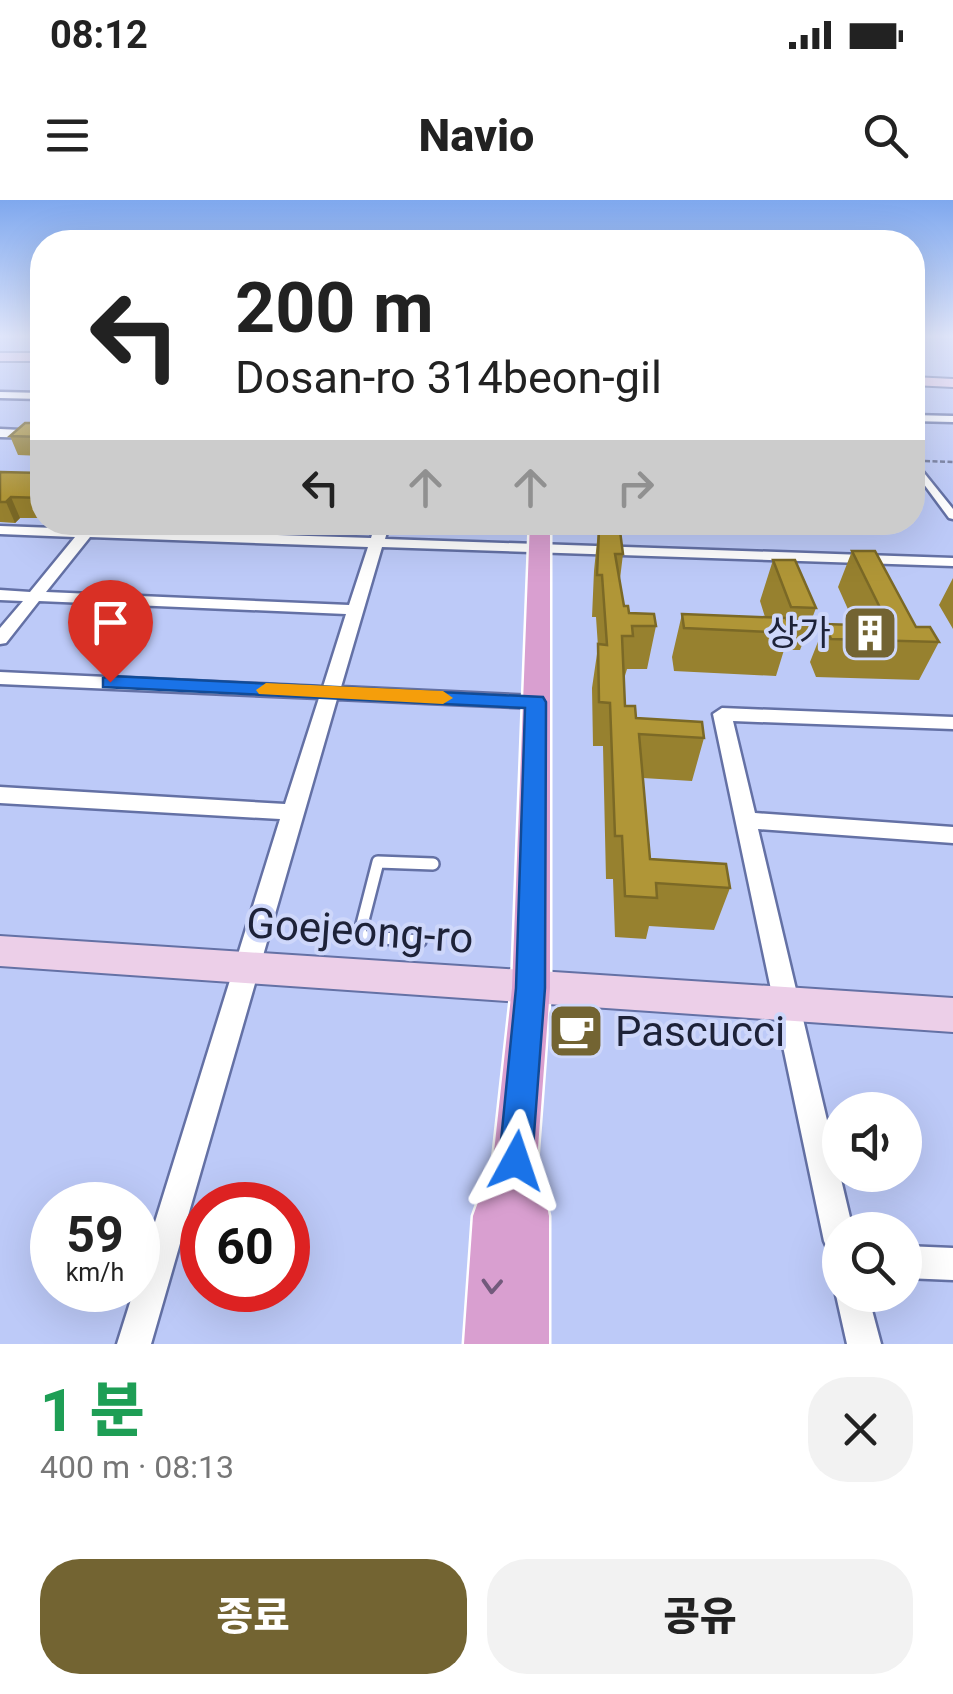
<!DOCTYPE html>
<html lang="ko">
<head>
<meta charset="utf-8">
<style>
  :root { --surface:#fff; --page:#f2f2f2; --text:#222; --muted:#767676; --accent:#736432 }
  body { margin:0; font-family:Roboto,"Noto Sans KR",sans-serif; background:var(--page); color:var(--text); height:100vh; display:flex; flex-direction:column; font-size:38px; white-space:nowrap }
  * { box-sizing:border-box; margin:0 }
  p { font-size:32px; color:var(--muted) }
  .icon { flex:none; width:55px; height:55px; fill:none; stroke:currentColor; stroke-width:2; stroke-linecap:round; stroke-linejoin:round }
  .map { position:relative; height:1144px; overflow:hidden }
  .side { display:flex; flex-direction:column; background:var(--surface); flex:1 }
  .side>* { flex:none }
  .guide { position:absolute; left:30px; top:30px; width:895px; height:305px; border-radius:40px; box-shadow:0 10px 40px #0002; background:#fff; color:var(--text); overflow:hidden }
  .controls { position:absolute; left:822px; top:892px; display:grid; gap:20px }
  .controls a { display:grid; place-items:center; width:100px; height:100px; border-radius:50%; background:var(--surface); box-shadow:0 10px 40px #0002; font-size:50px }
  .speed { position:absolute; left:30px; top:982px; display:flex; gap:20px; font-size:50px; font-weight:700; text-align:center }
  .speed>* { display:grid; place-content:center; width:130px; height:130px; border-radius:50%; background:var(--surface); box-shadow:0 10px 40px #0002; line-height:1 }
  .speed small { font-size:25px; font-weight:400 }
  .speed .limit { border:15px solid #d22; background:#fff; color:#111 }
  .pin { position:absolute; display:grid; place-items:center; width:85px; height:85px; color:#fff; margin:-102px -42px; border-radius:50% 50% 50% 0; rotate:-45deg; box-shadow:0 0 10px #0007 }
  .pin .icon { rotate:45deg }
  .me { position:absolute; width:110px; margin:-55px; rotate:5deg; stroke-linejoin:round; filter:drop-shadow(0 0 8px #0008) }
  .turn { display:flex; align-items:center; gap:35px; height:210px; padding:0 40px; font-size:45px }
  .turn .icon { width:130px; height:130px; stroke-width:2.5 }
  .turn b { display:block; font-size:70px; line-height:85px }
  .lanes { display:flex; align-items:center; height:95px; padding:0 40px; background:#0003; justify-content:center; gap:50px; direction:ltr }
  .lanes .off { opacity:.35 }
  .round { display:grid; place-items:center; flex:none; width:105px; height:105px; border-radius:40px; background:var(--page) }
  .overview { display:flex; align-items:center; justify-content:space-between; height:170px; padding:0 40px }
  h1 { font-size:60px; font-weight:800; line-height:75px; color:#1e9e55 }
  .primary-button { display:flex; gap:20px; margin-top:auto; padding:20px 40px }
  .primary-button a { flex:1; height:115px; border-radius:40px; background:var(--accent); color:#fff; font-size:40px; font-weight:800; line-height:115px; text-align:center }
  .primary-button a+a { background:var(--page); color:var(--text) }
  .status { display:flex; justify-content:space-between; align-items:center; height:70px; padding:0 50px; background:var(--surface); direction:ltr }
  .status svg { height:28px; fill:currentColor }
  header { display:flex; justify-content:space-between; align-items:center; height:130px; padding:0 40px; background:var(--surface); font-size:45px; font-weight:800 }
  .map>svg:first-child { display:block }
</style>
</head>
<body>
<div class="status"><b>08:12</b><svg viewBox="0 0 49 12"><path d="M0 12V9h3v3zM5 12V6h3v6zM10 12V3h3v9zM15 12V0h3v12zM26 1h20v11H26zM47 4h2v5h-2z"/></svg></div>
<header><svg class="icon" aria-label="menu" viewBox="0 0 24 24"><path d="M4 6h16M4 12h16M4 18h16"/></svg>Navio<svg class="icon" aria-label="search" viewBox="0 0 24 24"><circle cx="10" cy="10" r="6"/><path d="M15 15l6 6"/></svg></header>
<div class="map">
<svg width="953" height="1144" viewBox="0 0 953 1144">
  <rect width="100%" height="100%" fill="#bdcaf8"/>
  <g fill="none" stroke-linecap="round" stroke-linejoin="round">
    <g stroke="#6471a5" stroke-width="16">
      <path id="service" d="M420,741l-61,-5 19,-74 55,2"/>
    </g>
    <g stroke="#6471a5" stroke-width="5">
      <path id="pedestrian" d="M912,258l41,51v10l-4,-1 -37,-50z"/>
    </g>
    <g stroke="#6471a5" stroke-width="5">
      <path id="minor" d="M0,192l42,1v6l-42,-1z
        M912,215l41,1v6l-41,-1z
        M0,229l42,2v7l-42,-1z
        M376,322h14l-5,17 568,19v8l-571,-19 -41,140 194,9 9,6 -9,6 -198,-9 -186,645h-34l17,-54h4v-13l142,-458 -280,-16v-16l285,17 34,-106 -319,-14v-12l323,15 23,-73 -307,-13 -33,42 -6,1v-16l23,-27 -23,-1v-10l30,2 45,-55 -75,-3v-8l82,3 8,-5 6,5 275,9zM90,337l278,10 -19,58 -303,-13z
        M722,508l231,9v12l-220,-8 22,92 198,14v16l-195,-14 95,401h-13v27l-11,-5 -5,-11 -111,-527z
        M905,1046l48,2v32l-48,-2z
        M840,1084v11h28l13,49h-34l-11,-49z"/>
    </g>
    <g stroke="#6471a5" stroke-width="4">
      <path id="secondary" d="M0,153h42v8h-42z
        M912,177l41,2v8l-41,-2z
        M0,736l953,62v34l-953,-66z"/>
    </g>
    <g stroke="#fff" stroke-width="5">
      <path id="primary" d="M530,322h20v466l-13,173 12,55v128h-85l9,-128 20,-55 19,-173z"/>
    </g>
    <path stroke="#687092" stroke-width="2.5" stroke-dasharray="5 2.5" stroke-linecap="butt" d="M925,261l28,1"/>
    <use href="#service" stroke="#fff" stroke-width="11"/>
    <use href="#pedestrian" fill="#fff" fill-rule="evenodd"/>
    <use href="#minor" fill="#fff" fill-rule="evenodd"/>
    <use href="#secondary" fill="#eccfe8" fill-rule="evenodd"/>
    <use href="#primary" fill="#d99fd0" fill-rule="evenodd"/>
  </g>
  <path fill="#97812f" d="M42,223v33l-24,-1 -8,-19z
    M912,266l6,8 -6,14z
    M0,272l42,1v45h-22l-5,5 -15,-1z
    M596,322h19l-1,8 9,24 -3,25 4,27 5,7 27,13 -9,43h-20l-3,10 1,27 11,12 68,20 -12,43 -49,-3 7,81 80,29 -16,42 -65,-4 -3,13 -31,-2 -2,-58h-7l-3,-133h-10l-1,-58 6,-41 -2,-30h-4l2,-46 4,-40h-2z
    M852,351l64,76 23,15 -20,38 -103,-3 -6,-15 15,-38 30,1 -17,-38z
    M773,360l43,48 -16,42h-16l-8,26 -102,-5 -2,-14 10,-43 83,3 -5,-16z
    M953,378v51l-14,-24z"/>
  <path fill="#7b6926" d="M11,297l9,21 -5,5 -9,-21z"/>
  <path fill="#b09637" stroke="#7b6926" stroke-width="2.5" d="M25,223h17v14l-32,-1z
    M0,272l42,1v25l-31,-1 -5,5h-6z
    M599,330l21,1 3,23h-8l9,52h4l1,7 25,1 2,12h-24l1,10h-11l3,70h10l1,12 66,4 2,16 -65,-4 11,125 76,5 4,24 -74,-5 1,15 -32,-2 -3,-60h-7l-5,-133 -11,-1 -1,-58 9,1 -5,-70h-5z
    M852,351h23l41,76h14l9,15 -108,-3 -6,-15 64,2z
    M773,360h22l21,48 -25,-1z
    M682,414l104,4 5,15 -107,-5z"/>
  <defs><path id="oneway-chevron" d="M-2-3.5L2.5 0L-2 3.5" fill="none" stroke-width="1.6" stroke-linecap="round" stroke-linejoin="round" transform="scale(2.5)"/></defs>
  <use stroke="#725a7c" href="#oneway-chevron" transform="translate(492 1086) rotate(93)"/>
  <linearGradient id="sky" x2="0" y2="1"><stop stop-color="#7fa8ee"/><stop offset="0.46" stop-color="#e1e7fc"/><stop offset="1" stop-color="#e1e7fc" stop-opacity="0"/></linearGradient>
  <rect width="953" height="296" fill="url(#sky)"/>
  <path fill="#1a73e8" stroke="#114b97" stroke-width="2.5" d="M110,476l433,21 3,5 -1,286 -13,173 -5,12 -11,5 -12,-5 -5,-12 17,-173 9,-280 -422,-21v-9z"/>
  <path fill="#f59e0b" d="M266,483l177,8 10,7 -10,6 -184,-10 -3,-4z"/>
  <defs>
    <g id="building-square" transform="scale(2.875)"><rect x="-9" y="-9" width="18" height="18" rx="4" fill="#736432" stroke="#ced7fa"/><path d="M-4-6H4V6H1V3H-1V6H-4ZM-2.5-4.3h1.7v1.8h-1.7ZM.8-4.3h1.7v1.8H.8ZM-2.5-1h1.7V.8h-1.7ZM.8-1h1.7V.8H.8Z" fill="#fff"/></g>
    <g id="cafe-square" transform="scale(2.875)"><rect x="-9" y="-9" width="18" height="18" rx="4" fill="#736432" stroke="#ced7fa"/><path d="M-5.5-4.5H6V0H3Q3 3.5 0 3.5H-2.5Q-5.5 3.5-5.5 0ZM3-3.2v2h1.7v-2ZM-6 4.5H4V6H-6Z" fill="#fff"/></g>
  </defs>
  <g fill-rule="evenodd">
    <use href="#building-square" x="870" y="433"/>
    <use href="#cafe-square" x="576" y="831"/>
  </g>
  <g text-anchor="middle" stroke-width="8" stroke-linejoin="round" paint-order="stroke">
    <g font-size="35" fill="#1d2238" stroke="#ced7fa" text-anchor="end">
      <text x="831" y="445">상가</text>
    </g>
    <g font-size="42" fill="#1d2238" stroke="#ced7fa">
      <text transform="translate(360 730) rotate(4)" y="15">Goejeong-ro</text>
    </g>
    <g font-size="42" fill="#1d2238" stroke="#ced7fa" text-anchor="start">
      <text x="615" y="846">Pascucci</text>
    </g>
  </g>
</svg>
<div class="controls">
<a><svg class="icon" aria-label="sound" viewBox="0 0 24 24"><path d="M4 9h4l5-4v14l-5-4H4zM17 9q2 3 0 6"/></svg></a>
<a><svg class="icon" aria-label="search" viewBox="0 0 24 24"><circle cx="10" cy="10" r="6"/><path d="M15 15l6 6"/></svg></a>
</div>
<div class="speed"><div>59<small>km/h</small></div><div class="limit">60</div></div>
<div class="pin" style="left:110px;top:482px;background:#d93025"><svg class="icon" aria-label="arrive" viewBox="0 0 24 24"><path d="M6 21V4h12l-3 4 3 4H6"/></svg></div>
<svg class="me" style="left:516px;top:961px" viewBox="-20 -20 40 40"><path d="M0-17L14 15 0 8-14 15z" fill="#1a73e8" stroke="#fff" stroke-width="4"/></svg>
<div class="guide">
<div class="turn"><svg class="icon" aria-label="left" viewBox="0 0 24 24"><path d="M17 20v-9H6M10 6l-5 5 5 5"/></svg><div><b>200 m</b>Dosan-ro 314beon-gil</div></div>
<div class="lanes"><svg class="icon" aria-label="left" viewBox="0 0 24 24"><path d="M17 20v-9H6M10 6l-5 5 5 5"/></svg><svg class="icon off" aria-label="ahead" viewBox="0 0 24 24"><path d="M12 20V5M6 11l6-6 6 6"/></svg><svg class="icon off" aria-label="ahead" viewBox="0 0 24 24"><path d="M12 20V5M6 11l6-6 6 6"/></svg><svg class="icon off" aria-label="right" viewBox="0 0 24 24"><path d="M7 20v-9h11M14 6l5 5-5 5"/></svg></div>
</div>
</div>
<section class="side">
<div class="overview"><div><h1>1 분</h1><p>400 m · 08:13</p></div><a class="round"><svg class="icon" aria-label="close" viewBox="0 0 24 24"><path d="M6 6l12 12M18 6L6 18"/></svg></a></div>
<div class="primary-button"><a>종료</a><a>공유</a></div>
</section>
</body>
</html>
